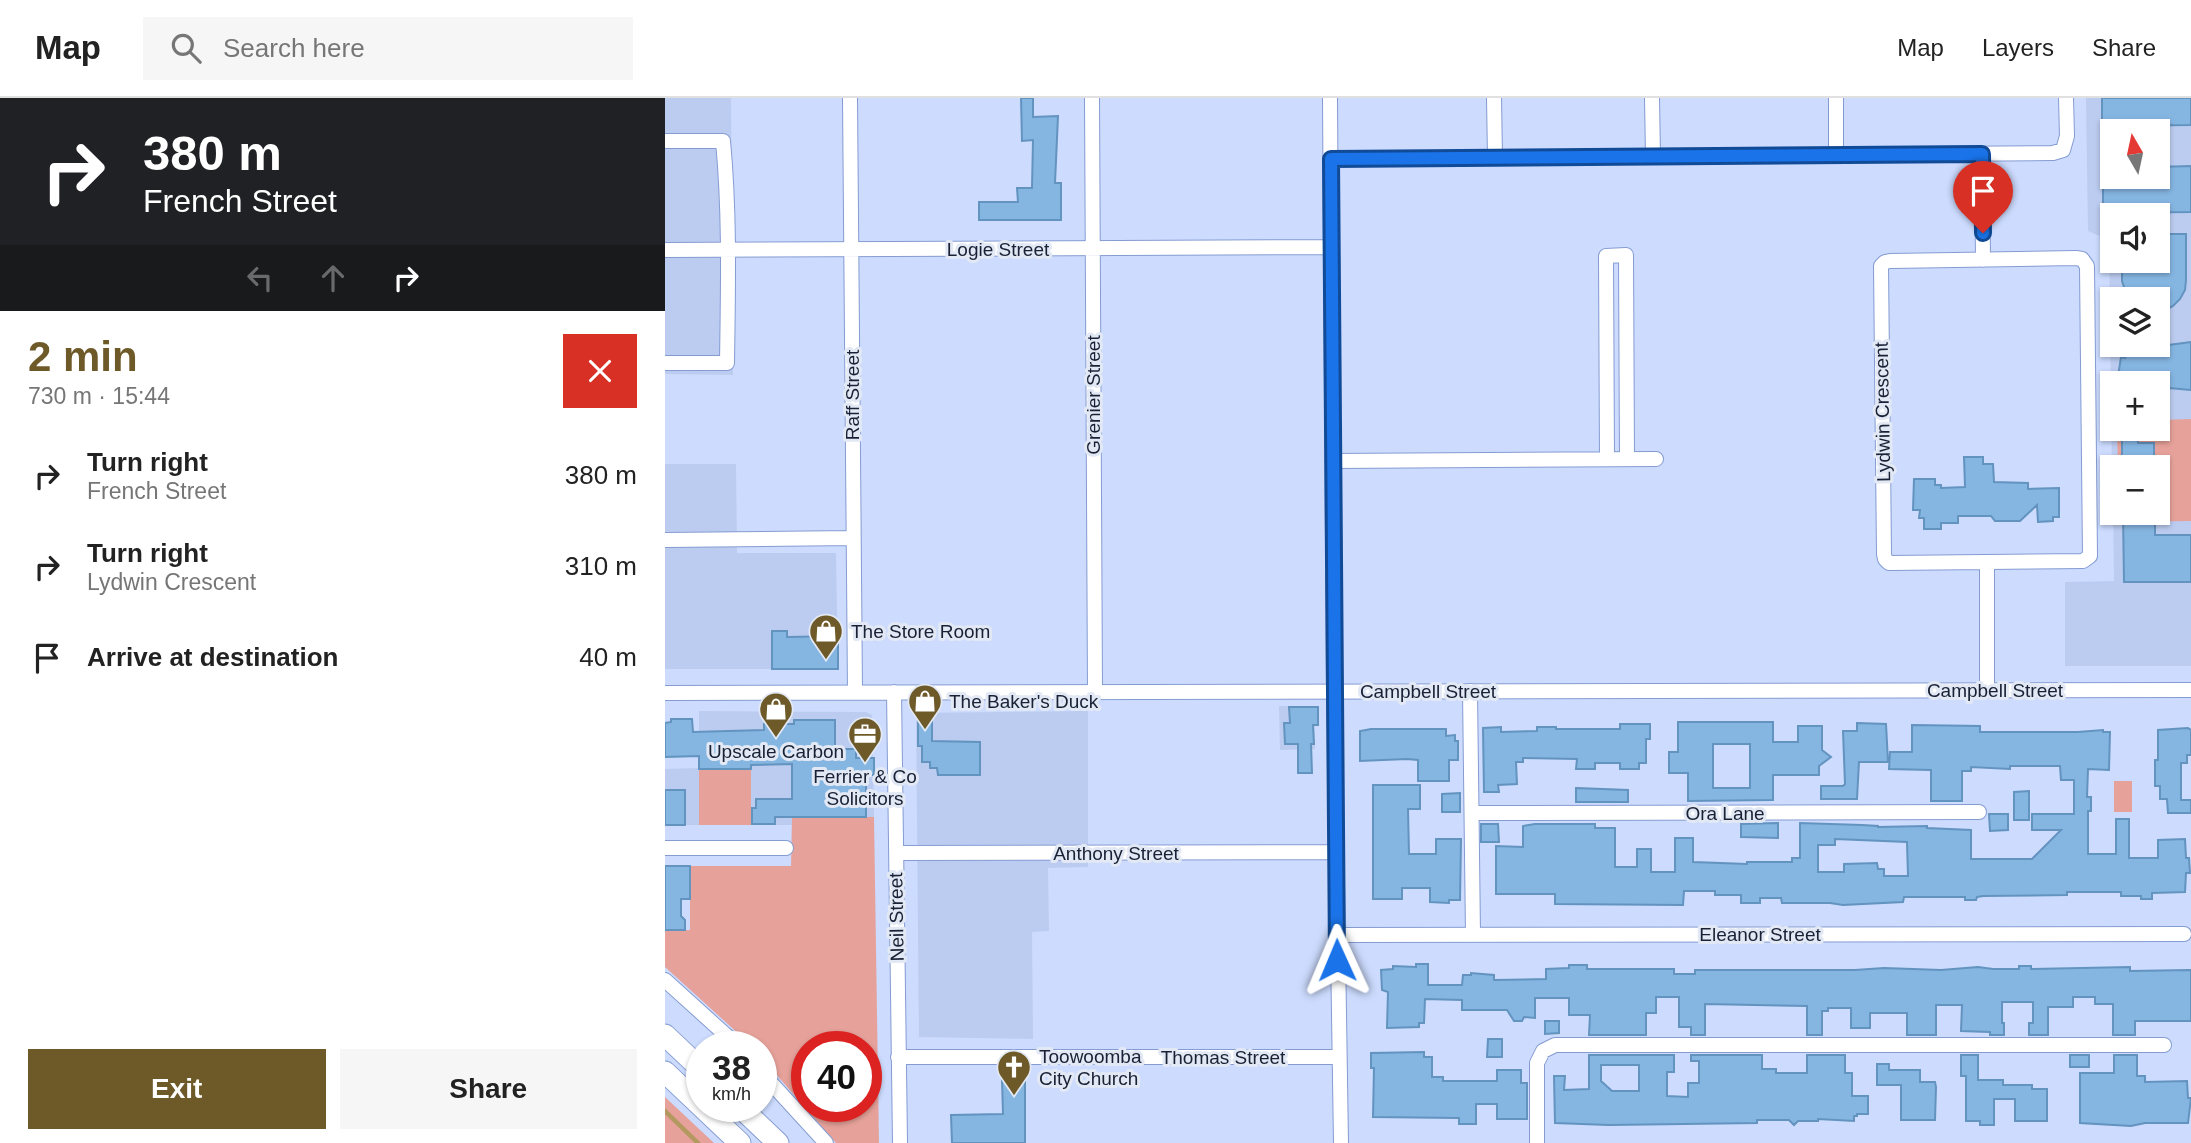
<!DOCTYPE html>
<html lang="en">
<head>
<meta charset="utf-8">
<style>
  :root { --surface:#fff; --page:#f6f6f6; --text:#222; --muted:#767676; --line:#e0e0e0; --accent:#6e5a29 }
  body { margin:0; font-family:Helvetica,sans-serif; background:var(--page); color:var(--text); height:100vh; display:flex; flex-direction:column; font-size:26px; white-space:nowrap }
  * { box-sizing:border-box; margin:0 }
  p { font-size:23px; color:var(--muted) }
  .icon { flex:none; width:38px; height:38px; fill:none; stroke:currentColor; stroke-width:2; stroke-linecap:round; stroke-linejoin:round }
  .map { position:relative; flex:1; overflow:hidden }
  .side { display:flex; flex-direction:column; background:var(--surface); width:665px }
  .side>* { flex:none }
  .top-card { background:#202124; color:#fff; overflow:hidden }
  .needle { width:46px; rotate:351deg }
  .controls { position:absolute; left:1435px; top:21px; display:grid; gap:14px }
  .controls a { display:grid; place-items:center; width:70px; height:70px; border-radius:0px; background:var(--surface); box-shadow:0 2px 5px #0004; font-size:35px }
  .speed { position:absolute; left:21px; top:933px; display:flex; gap:14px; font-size:35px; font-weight:700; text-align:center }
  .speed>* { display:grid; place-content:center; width:91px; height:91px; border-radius:50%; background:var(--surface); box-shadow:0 2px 5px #0004; line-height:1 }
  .speed small { font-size:18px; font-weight:400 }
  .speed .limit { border:10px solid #d22; background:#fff; color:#111 }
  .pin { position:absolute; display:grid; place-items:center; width:60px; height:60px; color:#fff; margin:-72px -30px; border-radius:50% 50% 50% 0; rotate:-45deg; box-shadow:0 0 7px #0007 }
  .pin .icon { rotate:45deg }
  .me { position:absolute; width:77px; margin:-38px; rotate:359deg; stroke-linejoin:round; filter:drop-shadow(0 0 5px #0008) }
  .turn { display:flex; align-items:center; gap:24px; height:147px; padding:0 28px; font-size:32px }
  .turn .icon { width:91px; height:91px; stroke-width:2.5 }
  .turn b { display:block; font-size:49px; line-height:60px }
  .lanes { display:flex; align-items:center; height:66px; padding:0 28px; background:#0003; justify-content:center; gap:35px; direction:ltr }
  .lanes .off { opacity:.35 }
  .round { display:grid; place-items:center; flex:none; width:74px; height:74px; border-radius:0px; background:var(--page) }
  .head { display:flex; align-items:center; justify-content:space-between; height:119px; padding:0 28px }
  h1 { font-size:42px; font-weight:600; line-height:52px; color:var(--accent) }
  .action { display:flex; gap:14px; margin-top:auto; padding:14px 28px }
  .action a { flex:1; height:80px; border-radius:0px; background:var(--accent); color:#fff; font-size:28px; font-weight:600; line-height:80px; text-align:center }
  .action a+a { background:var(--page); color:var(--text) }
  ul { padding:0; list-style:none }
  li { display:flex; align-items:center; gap:21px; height:91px; padding:0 28px }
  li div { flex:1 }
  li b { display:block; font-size:26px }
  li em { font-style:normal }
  header { display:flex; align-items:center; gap:42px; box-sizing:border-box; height:98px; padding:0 35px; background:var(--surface); border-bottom:2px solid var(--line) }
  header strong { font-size:33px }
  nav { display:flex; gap:38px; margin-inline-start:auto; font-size:24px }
  .search { width:490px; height:63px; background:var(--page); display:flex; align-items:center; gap:18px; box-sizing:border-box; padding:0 24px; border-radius:0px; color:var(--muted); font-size:26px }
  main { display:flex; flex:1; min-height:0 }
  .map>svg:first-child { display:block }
</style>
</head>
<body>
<header>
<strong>Map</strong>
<div class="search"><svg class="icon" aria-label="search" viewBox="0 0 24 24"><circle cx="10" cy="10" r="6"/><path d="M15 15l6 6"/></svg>Search here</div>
<nav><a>Map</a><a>Layers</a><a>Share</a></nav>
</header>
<main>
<section class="side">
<div class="top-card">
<div class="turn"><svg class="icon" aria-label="right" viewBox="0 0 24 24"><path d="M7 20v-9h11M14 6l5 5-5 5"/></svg><div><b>380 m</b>French Street</div></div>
<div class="lanes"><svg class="icon off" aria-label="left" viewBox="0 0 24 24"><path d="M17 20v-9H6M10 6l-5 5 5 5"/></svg><svg class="icon off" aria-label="ahead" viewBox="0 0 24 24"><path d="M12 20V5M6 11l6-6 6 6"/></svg><svg class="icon" aria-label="right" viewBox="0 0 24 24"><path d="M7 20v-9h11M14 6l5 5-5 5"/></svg></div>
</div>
<div class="head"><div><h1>2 min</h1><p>730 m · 15:44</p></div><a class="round" style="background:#d93025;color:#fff"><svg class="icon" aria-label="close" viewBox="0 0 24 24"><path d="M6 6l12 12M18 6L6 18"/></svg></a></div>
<ul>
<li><svg class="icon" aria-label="right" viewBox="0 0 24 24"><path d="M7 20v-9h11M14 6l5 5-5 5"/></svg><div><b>Turn right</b><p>French Street</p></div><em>380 m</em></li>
<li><svg class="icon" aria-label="right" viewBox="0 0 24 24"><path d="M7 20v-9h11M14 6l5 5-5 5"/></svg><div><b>Turn right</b><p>Lydwin Crescent</p></div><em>310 m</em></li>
<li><svg class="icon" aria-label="arrive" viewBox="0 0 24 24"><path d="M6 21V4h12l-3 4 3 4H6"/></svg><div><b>Arrive at destination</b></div><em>40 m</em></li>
</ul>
<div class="action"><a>Exit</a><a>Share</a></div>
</section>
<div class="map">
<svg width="1526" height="1045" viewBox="0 0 1526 1045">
  <rect width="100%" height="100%" fill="#ccdbfe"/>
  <path fill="#bcccf1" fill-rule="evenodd" d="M0,0h66l2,277 -68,-1z
    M1421,0h105v568h-126v-84l49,-1 -1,-68h45v-46h-46v7l-3,-234 -21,-9zM1447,33h46v46h-46zM1447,117h46v46h-46zM1447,201h46v46h-46zM1447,285h46v46h-46z
    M0,366h71l1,89h99l2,116h-173z
    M614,608h35l1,43 -35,1z
    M34,613l167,1 6,3 2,102h-82v8h-127v-56l34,-1z
    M423,613v156l-40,1 1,63 -17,1 1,107 -114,-2 -3,-324z"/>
  <path fill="#e6a29a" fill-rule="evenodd" d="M1526,321v102l-73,1v-9h40v-46h-40l-1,-38h41v-9z
    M34,671h52v56h-52z
    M1449,683h18v31h-18z
    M127,719h82l5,326h-43l-75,-86v-11h-9l-87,-79v-37h25v-64h101zM142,948h59v60h-59z
    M0,999l49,46h-49z"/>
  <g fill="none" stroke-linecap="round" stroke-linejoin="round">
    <path stroke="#b3995f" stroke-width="4.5" d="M0,1013l33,32"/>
  </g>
  <path fill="#85b6e2" stroke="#6393bf" stroke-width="2" fill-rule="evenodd" d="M356,0h12v19l25,-1 -3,67h6v37h-82v-18h39l-1,-14h15l1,-48 -11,1z
    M1437,0h89v27l-77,1v-3h-12z
    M1526,68v46l-88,1v-36h55v-10z
    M1493,136h28v46l-1,10 -5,9 -7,7 -15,8v-15h-30l-6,-18v-20h36z
    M1493,232l11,1 -1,14 23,-3v48l-33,-3v-4h-41l4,-26 4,1 1,-13h32z
    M1457,331h15l1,14h16v24h-32z
    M1299,359h19v7h10l1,18 34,1v6l31,-1v29h-6v4l-15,1 -1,-17 -17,16h-25l-4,-5h-33v7h-17v6h-17v-11h-5l1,-8h-7l1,-31h21v6h6v3l24,-1z
    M1458,415h32v22h36v47h-67z
    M107,533h15v6l51,-1v33h-66z
    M624,609h29v18h-5l1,19h-3l1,29h-14v-29h-13l-1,-21h6z
    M253,618h14v25l48,1v33h-42l-1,-7h-7v-6h-8v-16h-4z
    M6,621h21l1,13 71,-2v-6h30v-4h41v29h21v9h18v17h-8v42h-91v7h-23v-16h4v-9h36v-35l-41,1v4h-52v-13l-34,1v-34l6,-1z
    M1013,624h95v20h25v-16h24v24l9,7 -12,9v9h-46v25l-85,1v-28h-19v-21h9zM1048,646h37v44h-37z
    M1192,625l29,1 2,38h-29l-2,37h-36v-13h22l2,-2 -2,-53h14z
    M955,626h30v15h-4v24h-7v6h-19v-6h-25v6h-19l1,-10 -54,-1v4h-7l1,22 -19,1 1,7h-15l-1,-64 18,-1v5l36,-1v-4h19v2h64z
    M1247,627l68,1v6h98l25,-2v2h7l-1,38 -21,-1 -1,28h4v14h-3v43h28v-35h13v39h29v-18l27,-1 1,19h3l1,15h-4l-1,19 -33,1v6h-11v-3h-20v-4h-54v3l-84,1 -6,1 -1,3h-11v-3h-61l-1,5 -60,3 -13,-2h-48l-1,-5h-21v5h-19v-8h-26v-4h-31l-1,14 -128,-1v-10h-59v-48l27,1v-21l12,-2h60v4h20v39h22v-18h14v23h24v-34h18v24l54,2v-2h45v-4h8v-35l62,2 16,1v1l49,-1v2l44,2v29h61l29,-29h-29v-16h42v-34h-13l-1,-14h-50v3l-39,-2v4h-9v30h-31v-31l-42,-1 1,-17h22zM1170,741l72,3 1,34h-24v-7h-6l-1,-6 -33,1v8h-26v-27h17z
    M1523,630l3,2v25h-4v8h-6v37h10v13h-23l-1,-14h-7v-13h-5v-26h3v-30z
    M706,631h75v7l9,-1v6h3v19h-9v21h-31v-21l-11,-1 -47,2v-30z
    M708,687h47v24h-12l1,45h27v-15h25l-1,61h-11v3l-19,-1v-14h-28v11h-29z
    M911,690l52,2v12h-52z
    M0,692h20v35h-20z
    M1364,693v29h-15v-28z
    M795,695v19h-18v-18z
    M1324,716h19v16l-18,1z
    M1113,725v15l-37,-1v-13z
    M816,726h17l1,18h-18z
    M0,768h25v33h-9v17l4,4v10h-20z
    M751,866h12v21h34l1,-10h8v-2l23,2v5l52,-1v-10l23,-1v-3h18v4h87v5h21v-4h160l29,-2 57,2 37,-3 15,2h26v-3h12v3l99,-2v4l61,-1v51h-56v14h-22v-31h-18v-7h-22v10h-25v28h-19v-12h4v-21h-31v21h2v12h-14v-3l-29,-1 1,-26h-26v30h-29v-22h-37v15h-19v-20h-23v3h-6v24h-15v-29l-102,-2v31h-14v-8h-12v-30h-23v16h-10v22h-57l1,-20h-21v-17h-34v20l-11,-1 -2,4h-8l-7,-11h-45v-10l-37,-1 -1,24h-5v4l-32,1 1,-36 -6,-2 -1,-20 12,-1v-3l23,1z
    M880,923h14v12l-14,1z
    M823,941h14v18h-15z
    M759,954v5h8v20h11v4h54v-11h24v13h6v36h-30v-15h-21v20h-17v-6l-86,-1 1,-49h-3v-15z
    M924,957h85v17h-7v24l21,1v-14h11v-22h-8v-6h71v14h14v4h31v-18h38v18h7v23h16v18h-11v2h-3v5l-36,-2v2h-20l-4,4 -5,-5h-32v3l-148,2 -54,-2 -1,-47h11l-1,14 25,-1zM936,967h38v26h-27l-11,-10z
    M1296,957h17v25h25v5h29v4h15v32h-32v-22h-21v26h-14v-4h-14v-45h-5z
    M1405,957h19v12h-19z
    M1449,957h23v21h8v6l42,-1 1,17h3l-3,25h-43l-14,3 -51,-3v-50h34z
    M1212,966h12v6h31v12h15l1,5 -1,33h-34v-35h-24z
    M337,982h23v63h-73l-1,-28 52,-1z"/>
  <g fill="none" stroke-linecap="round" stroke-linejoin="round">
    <g stroke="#859cd2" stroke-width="16">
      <path id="minor" d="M185,0l5,594
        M427,0l3,594
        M665,0l4,593 7,452
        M829,0l1,59
        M987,0l1,58
        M1171,0v56
        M0,43h58c7,74 5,148 4,222h-62
        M1317,56l1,106
        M666,61l722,-6 10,-3 4,-14 -1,-38
        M0,152l666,-3
        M1411,160l6,1 5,7 3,290 -7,5 -194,2 -4,-4 -1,-5 -3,-288 4,-4 5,-1z
        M942,361l-1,-203 20,-1 1,204
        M667,363l324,-2
        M0,442l188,-2
        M1322,464v128
        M805,593l3,243
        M229,594l6,451
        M0,595l1526,-3
        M807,715l507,-1
        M0,750h121
        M231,755l439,-1
        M671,837l848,-1
        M0,882l73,66
        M233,959h440
        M96,974l65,71
        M872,1045v-80l6,-12 12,-6h609"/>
    </g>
    <g stroke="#859cd2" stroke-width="23">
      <path id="highway" d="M0,937l37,35
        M0,974l75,71
        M74,1008l39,37"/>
    </g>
    <use href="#minor" stroke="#fff" stroke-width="14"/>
    <use href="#highway" stroke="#fff" stroke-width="21"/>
  </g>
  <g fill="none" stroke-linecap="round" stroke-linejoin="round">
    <g stroke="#114b97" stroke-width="18">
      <path id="route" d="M672,862l-6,-801 651,-5 1,79"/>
    </g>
    <use href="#route" stroke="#1a73e8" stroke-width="12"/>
  </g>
  <defs>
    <g id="shop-pin" transform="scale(1.75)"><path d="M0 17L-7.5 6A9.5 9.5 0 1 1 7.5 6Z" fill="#6e5a29" stroke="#e3e9f4"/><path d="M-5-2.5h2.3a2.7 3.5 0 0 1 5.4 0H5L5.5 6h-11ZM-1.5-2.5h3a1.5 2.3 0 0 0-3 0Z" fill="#fff"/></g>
    <g id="office-pin" transform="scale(1.75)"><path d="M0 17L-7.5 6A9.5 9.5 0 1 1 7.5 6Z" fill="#6e5a29" stroke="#e3e9f4"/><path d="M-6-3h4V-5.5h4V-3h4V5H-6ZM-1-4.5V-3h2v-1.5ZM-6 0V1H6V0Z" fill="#fff"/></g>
    <g id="church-pin" transform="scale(1.75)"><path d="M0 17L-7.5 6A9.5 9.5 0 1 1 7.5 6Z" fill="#6e5a29" stroke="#e3e9f4"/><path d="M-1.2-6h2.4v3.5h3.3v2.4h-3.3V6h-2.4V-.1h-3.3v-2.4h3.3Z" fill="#fff"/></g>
  </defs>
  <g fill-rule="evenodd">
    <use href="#shop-pin" x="161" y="533"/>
    <use href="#shop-pin" x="260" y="603"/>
    <use href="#shop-pin" x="111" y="611"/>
    <use href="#office-pin" x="200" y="636"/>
    <use href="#church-pin" x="349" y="969"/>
  </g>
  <g text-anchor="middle" stroke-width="6" stroke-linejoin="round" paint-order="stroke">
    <g font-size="19" fill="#182135" stroke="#e3e9f4">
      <text x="333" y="158">Logie Street</text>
      <text transform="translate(187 297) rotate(-90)" y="7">Raff Street</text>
      <text transform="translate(428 297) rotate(-90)" y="7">Grenier Street</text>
      <text transform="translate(1217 314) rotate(-91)" y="7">Lydwin Crescent</text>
      <text x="1330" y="599">Campbell Street</text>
      <text x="763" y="600">Campbell Street</text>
      <text x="1060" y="722">Ora Lane</text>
      <text x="451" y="762">Anthony Street</text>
      <text transform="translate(231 819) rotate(-91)" y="7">Neil Street</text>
      <text x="1095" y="843">Eleanor Street</text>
      <text x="558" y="966">Thomas Street</text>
    </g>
    <g font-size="19" fill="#182135" stroke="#e3e9f4" text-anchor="start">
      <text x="186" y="540">The Store Room</text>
      <text x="284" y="610">The Baker's Duck</text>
      <text x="111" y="660" text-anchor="middle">Upscale Carbon</text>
      <text x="200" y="685" text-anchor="middle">Ferrier &amp; Co<tspan x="200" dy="22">Solicitors</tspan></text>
      <text x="374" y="965">Toowoomba<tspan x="374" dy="22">City Church</tspan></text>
    </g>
  </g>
</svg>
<div class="controls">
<a><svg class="needle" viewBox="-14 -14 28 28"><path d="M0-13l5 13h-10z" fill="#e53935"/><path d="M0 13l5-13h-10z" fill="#767676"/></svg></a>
<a><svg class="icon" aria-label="sound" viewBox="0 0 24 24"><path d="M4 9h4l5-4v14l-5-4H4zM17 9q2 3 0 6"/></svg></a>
<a><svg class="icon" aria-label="layers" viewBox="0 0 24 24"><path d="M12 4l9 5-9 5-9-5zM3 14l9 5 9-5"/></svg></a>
<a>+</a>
<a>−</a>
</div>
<div class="speed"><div>38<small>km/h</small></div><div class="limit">40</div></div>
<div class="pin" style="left:1318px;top:135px;background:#d93025"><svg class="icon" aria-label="arrive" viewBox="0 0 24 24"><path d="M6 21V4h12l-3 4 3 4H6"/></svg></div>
<svg class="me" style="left:672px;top:862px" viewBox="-20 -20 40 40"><path d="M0-17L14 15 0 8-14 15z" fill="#1a73e8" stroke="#fff" stroke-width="4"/></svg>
</div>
</main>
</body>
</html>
